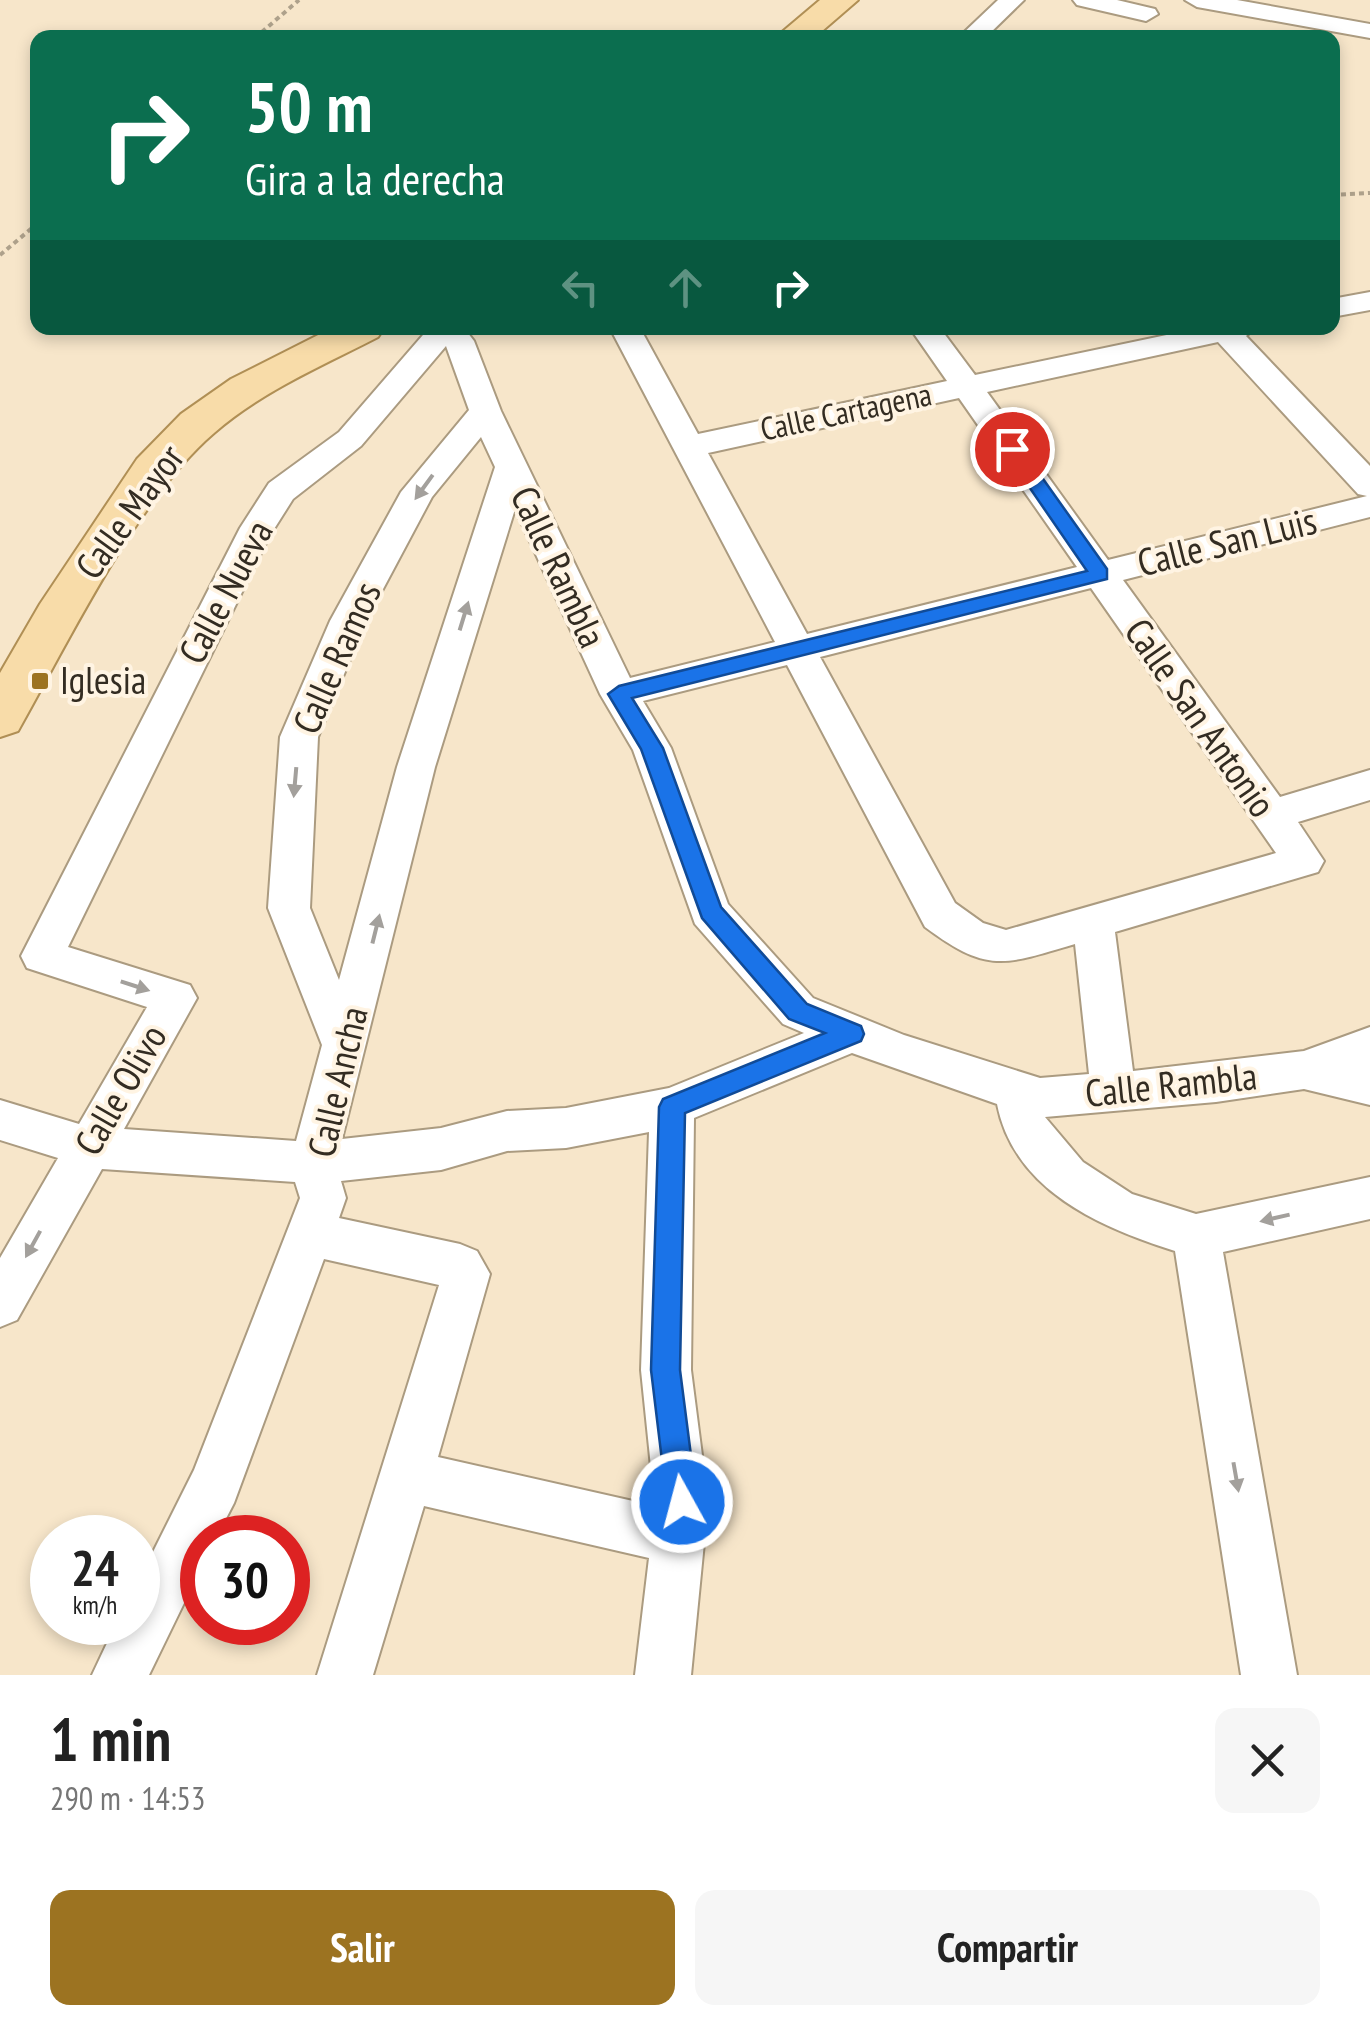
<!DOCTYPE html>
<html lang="es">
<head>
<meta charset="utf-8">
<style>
  :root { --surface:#fff; --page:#f6f6f6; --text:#222; --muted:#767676; --accent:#9c7321 }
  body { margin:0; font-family:"PT Sans Narrow",sans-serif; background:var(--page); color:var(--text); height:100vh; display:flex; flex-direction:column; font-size:38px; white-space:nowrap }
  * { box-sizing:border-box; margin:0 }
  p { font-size:32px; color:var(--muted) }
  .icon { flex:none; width:55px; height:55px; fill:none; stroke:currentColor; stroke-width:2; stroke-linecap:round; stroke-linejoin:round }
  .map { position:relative; height:1675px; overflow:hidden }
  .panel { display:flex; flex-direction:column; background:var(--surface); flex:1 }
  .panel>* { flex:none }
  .guide { position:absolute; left:30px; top:30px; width:1310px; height:305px; border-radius:20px; box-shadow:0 5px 15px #0003; background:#0b6e4f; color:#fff; overflow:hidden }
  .speed { position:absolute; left:30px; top:1515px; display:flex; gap:20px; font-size:50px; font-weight:700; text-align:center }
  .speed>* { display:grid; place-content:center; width:130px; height:130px; border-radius:50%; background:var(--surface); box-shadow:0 5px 15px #0003; line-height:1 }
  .speed small { font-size:25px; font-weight:400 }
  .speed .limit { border:15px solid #d22; background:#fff; color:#111 }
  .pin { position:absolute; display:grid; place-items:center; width:85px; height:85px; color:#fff; margin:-42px; border:5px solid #fff; border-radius:50%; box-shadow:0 2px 10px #0007 }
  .me { position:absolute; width:110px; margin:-55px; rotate:353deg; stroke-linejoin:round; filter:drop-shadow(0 0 8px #0008) }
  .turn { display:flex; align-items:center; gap:35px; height:210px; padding:0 50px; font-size:45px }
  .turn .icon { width:130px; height:130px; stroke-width:2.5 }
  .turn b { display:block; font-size:70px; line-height:85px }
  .lanes { display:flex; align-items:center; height:95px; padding:0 50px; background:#0003; justify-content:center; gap:50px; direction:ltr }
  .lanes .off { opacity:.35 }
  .round { display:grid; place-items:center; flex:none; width:105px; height:105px; border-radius:20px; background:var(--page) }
  .head { display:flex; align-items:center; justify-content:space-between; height:170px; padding:0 50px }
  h1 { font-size:60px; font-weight:600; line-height:75px }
  .action { display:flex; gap:20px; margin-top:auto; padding:20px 50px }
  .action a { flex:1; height:115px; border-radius:20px; background:var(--accent); color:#fff; font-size:40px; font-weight:600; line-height:115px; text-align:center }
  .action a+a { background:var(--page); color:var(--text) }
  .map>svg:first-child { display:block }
</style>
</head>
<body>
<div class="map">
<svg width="1370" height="1675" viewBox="0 0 1370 1675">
  <rect width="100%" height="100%" fill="#f7e6ca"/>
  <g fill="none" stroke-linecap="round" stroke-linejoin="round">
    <g stroke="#ab9b80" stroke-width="4">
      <path id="street" d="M998,0h26l-39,38h-27z
        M1073,0h44l38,9 3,5 -12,7 -69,-16z
        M1185,0h52l133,24v14l-173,-31z
        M1370,292v18l-38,7v-18z
        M429,328h35l10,13 27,70 129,267 145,-36 -165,-314h30l58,106 249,-53 -37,-53h30l35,47 225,-47h55l-9,8 124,130v51l-247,63 157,217 90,-27v30l-72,22 26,39 -6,11 -203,60 18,139 171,-20 66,-24v78l-66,-16 -88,13 -171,15 38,45 49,32 64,20 174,-37v42l-147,33 74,423h-56l-66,-424c-76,-24 -161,-61 -178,-147l-145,-51 -158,65 -3,252 17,132 -17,173h-56l14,-117 -225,-52 -51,169h-56l122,-390 -115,-26 -90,244 -18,35h-14v28l-53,109h-57l25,-53h21v-40l56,-112 106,-272 -5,-16 -193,-13 -85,151 -17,7v-69l58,-100 -58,-18v-40l79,24 68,-117 -120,-39 -6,-12 219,-428 29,-45 70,-51zM1218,342l140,152 9,2 -259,64 -121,-168zM446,346l23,64 -68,82 -71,129 -50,116 -12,171 54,137 -26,96 -172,-12 73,-131 -7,-13 -122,-38 201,-410 24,-38 68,-53zM959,398l118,169 -270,67 -99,-181zM481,437l14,30 -98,300 -58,213 -29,-72 8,-171 48,-116 66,-124zM515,509l85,185 33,56 62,174 88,100 21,9 -135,55 -103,20 -59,3 -66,17 -99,11 93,-372zM1091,588l185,265 -270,77 -23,-7 -28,-20 -135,-246zM787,665l138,262c63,47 79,38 150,17l14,130 -49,4 -136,-43 -91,-37 -85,-94 -57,-156 -28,-47zM649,1132l-8,238 14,136 -217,-49 52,-183 -13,-23 -17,-7 -121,-26 7,-20 -5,-17 100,-11 66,-19 59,-3z"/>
    </g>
    <g stroke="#b08f55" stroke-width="4">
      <path id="primary" d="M820,0h38l-44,38h-39z
        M332,328h52l-6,9c-56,29 -116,54 -164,96 -78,67 -145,208 -196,298l-18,6v-64l40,-69 97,-145 44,-45 50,-35z"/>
    </g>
    <path stroke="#aea18b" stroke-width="4" stroke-dasharray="5 4" stroke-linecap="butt" d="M255,38l44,-38
      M1332,195l38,-2
      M0,255l38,-32"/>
    <use href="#street" fill="#fff" fill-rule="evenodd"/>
    <use href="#primary" fill="#f8dca9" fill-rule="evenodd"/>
  </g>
  <defs><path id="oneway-solid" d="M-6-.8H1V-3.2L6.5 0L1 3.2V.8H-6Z" transform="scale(2.5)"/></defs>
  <g fill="#a3a09c">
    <use href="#oneway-solid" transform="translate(424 487) rotate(126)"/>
    <use href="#oneway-solid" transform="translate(464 616) rotate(-73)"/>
    <use href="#oneway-solid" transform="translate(295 782) rotate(95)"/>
    <use href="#oneway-solid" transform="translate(376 929) rotate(-76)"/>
    <use href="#oneway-solid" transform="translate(135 986) rotate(18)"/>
    <use href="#oneway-solid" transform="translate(1275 1218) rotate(167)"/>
    <use href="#oneway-solid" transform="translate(33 1244) rotate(119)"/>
    <use href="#oneway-solid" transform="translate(1236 1477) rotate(80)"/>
  </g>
  <path fill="#1a73e8" stroke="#114b97" stroke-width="2.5" d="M1005,445h14l88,124v10l-475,119 31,50 58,159 86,97 54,22 3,8 -3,7 -176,72 -5,257 17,132 -5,11 -10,4 -11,-4 -4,-11 -16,-132 8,-263 4,-8 162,-66 -36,-14 -87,-101 -61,-169 -33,-55 11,-8 468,-115 -84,-122z"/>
  <rect fill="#9c7321" stroke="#fff4e3" stroke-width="4" x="30" y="671" width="20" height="20" rx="5"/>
  <g text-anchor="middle" stroke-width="8" stroke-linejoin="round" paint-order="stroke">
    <g font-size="32" fill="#332c22" stroke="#fff4e3">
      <text transform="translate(846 412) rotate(-12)" y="11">Calle Cartagena</text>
    </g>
    <g font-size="38" fill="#332c22" stroke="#fff4e3">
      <text transform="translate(130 512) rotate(-54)" y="13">Calle Mayor</text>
      <text transform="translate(1227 542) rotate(-14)" y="13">Calle San Luis</text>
      <text transform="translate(558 567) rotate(65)" y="13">Calle Rambla</text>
      <text transform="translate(226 592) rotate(-62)" y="13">Calle Nueva</text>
      <text transform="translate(337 658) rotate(-66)" y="13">Calle Ramos</text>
      <text transform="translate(1200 718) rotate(55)" y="13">Calle San Antonio</text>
      <text transform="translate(338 1082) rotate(-77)" y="13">Calle Ancha</text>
      <text transform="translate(1171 1085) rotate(-6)" y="13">Calle Rambla</text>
      <text transform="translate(121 1090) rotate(-60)" y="13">Calle Olivo</text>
    </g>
    <g font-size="38" fill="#332c22" stroke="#fff4e3" text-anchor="start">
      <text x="60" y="694">Iglesia</text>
    </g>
  </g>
</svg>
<div class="speed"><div>24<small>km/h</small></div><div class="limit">30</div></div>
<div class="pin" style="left:1012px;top:449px;background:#d93025"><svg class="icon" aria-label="arrive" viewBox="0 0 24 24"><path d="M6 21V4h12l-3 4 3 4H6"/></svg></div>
<svg class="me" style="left:682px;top:1502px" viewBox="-20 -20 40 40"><circle r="17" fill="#1a73e8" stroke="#fff" stroke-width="3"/><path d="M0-11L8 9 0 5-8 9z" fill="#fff"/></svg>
<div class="guide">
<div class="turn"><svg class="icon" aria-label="right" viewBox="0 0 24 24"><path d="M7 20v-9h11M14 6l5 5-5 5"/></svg><div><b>50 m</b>Gira a la derecha</div></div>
<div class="lanes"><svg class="icon off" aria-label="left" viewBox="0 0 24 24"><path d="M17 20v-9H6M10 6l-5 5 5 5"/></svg><svg class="icon off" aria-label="ahead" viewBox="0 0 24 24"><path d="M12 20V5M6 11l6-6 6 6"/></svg><svg class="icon" aria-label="right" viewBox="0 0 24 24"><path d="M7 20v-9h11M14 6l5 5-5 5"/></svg></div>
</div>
</div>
<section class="panel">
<div class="head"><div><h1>1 min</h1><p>290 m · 14:53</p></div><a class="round"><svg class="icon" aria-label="close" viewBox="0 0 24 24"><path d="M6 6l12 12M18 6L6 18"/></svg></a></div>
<div class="action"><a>Salir</a><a>Compartir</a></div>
</section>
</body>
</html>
